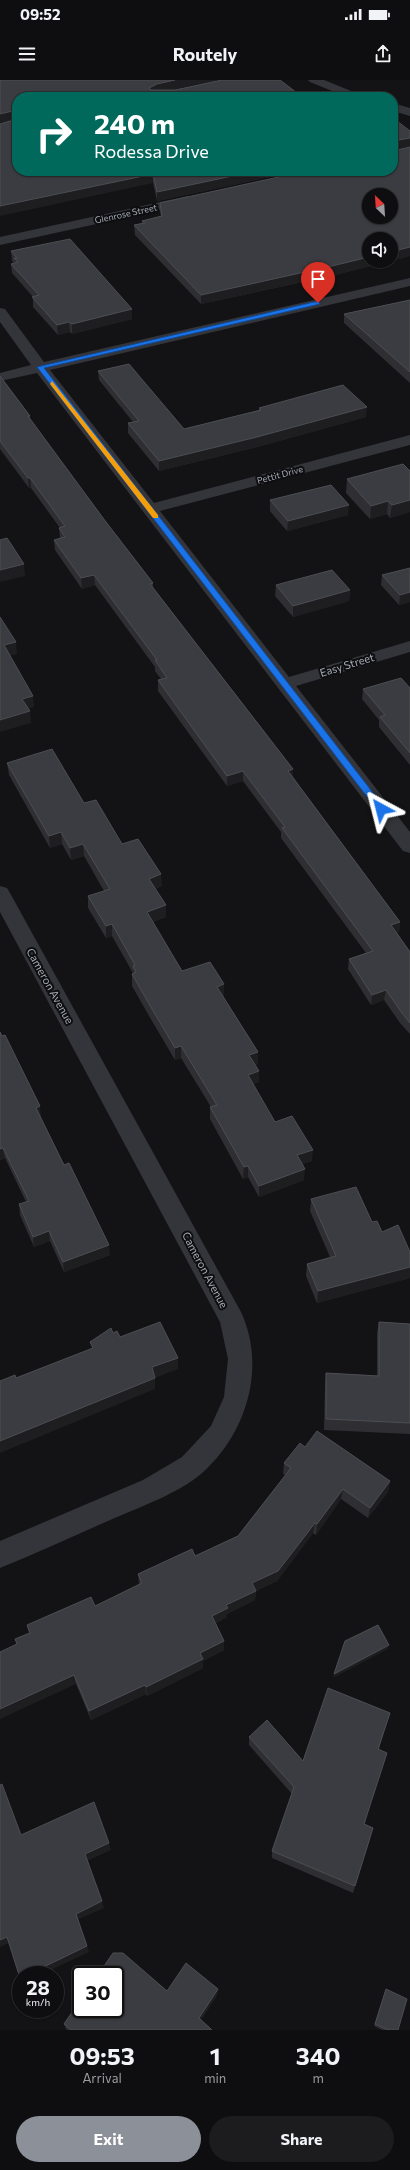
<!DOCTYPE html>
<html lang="en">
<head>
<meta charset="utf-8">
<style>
  :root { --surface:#0e0e10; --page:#1c1c1e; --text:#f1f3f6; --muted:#9b9c9f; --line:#2e2e30; --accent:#8c9099 }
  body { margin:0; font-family:Commissioner,sans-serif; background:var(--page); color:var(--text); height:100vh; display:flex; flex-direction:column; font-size:15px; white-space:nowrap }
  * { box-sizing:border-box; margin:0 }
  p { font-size:13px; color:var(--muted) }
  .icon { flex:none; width:22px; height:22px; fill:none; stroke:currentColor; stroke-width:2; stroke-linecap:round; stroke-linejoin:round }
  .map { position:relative; height:1950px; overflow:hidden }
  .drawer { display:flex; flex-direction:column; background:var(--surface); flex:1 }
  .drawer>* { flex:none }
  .hud { position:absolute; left:12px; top:12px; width:386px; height:84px; border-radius:16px; box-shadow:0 1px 3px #0004,0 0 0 1px var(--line); background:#00695c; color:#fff; overflow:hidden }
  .needle { width:26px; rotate:335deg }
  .tools { position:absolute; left:362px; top:108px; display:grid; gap:8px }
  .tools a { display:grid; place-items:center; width:36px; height:36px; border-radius:50%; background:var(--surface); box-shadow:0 1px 3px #0004,0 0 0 1px var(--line); font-size:20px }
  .speed { position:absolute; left:12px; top:1886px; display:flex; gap:8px; font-size:20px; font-weight:700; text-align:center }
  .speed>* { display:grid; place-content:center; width:52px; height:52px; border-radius:50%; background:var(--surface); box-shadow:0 1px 3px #0004,0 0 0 1px var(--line); line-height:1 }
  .speed small { font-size:10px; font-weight:400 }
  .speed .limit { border:2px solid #111; border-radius:6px; background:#fff; color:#111 }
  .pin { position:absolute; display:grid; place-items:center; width:34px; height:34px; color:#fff; margin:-41px -17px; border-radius:50% 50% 50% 0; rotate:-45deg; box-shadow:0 0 4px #0007 }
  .pin .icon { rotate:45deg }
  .me { position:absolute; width:44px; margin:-22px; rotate:322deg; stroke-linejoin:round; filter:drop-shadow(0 0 3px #0008) }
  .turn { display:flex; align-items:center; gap:14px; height:84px; padding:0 16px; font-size:18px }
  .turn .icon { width:52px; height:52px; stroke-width:2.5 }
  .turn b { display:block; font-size:28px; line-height:34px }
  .eta { display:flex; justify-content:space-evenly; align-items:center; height:68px; text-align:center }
  .eta b { font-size:24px; font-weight:700; line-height:28px }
  .action { display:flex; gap:8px; margin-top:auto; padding:8px 16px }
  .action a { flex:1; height:46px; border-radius:24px; background:var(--accent); color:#fff; font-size:16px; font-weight:700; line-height:46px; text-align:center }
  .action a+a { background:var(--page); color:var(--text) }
  .status { display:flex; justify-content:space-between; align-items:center; height:28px; padding:0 20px; background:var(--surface); direction:ltr }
  .status svg { height:11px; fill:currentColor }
  header { display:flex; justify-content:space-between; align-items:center; height:52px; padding:0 16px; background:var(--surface); font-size:18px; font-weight:700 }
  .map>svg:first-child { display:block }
</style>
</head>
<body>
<div class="status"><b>09:52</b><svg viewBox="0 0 49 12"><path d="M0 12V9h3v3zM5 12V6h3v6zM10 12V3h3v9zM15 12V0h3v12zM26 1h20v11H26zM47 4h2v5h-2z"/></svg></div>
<header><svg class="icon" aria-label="menu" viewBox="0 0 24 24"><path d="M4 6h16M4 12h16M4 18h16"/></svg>Routely<svg class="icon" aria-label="share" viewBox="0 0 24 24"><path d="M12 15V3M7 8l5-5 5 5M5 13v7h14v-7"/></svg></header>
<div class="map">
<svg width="410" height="1950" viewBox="0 0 410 1950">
  <rect width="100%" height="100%" fill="#131315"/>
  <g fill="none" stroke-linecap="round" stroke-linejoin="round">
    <path fill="#34353a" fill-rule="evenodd" d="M308,0h16l37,15 2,2h-16l-37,-15z
      M393,23l17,5v8l-17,-5z
      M188,116l6,4 -1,3 -193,42v-8z
      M410,198v8l-360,84 104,133 256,-68v10l-250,66 129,166 121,-36v11l-114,34 114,146v21l-7,-2 -366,-478 -37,8v-8l31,-8 -31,-43v-14l5,1 39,53z
      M0,806l7,2 3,5 231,419c26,56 5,123 -40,162 -21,18 -58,32 -84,43 -39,17 -78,35 -117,51v-27l143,-61 39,-23 29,-31 13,-29 4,-38 -8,-37 -220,-410z"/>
  </g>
  <path fill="#2f2f33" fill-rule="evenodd" d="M410,67v109l-19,5v-22h-22v22h21l-59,15 -130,28 -66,-69 -1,-10 8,-2v-2l19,-5 -1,-4v-9l146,-32h87v-20zM369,115h22v22h-22z
    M17,91h281l-141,30 -4,-18z
    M11,171l121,68 -60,15 -2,-2 -12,3 -25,-28v-10l-21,-24 -1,-9 3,-1 -2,-2z
    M410,220v83l-66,-60v-9z
    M98,291l86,58 75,-19v-2l107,9 -109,30 -98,24 -31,-38v-10l5,-1 -34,-42z
    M0,296l30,40v3l76,103 47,61v4l140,182v8l107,145 -1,10 -2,1 13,19v82l-10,-11 -16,-23 -13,5 -23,-36 1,-10 17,-6 -85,-115v-6l-38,-51 -16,5 -69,-95v-11l3,-1 -6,-8v-4l-60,-82 -13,4 -27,-39 -1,-10 6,-2 -1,-10h1l-29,-40h-2l-29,-39z
    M410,391v41l-20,6 -3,-4 -17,5 -24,-26 1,-14z
    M270,420l78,15 -61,16 -17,-20z
    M410,488v34l-11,3 -18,-20 1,-10z
    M276,505l74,5 -1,11 -56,16 -18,-21z
    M410,608v77l-31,-38v-7l-17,-21 1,-10z
    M7,683l77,40 38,41 40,42 -7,3 11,16v12l-13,5 29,49 42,13v12h-1l35,56v12l-3,1 4,6v11l-6,2 22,38 37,39 -10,3 2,16 -45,17 -11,-20 -5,2 -33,-60v-12h1l-30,-49 -6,2 -23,-39 -20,-35v-12l1,-1 -21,-37 -6,2 -18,-30v-12l16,-5 -20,-35 -13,4 -9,-16 -12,4 -41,-73z
    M0,952l41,85 -1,1 70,137 -46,17 -14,-31 -16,6 -14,-32 -1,-11 7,-2 -21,-44 -5,2z
    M311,1119l61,23 10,10 28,20v26l-93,25 -11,-27 1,-12 23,-7 -20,-46z
    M379,1242l31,2v110l-86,-4 1,-45 1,-12 51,3v-43z
    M305,1367l85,34 -2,11 -20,26 -27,-19 -25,36 -3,-2 -36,48 -21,10 -1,9 -28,14v3l-11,6 8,27 -21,11v7l-56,28 -1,-2 -55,26 -15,-36 -59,-40 -2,-5 14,-6 -2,-8 68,-19 44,-21 -1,-11 57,-18 43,-20 48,-61 -3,-1 1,-11z
    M390,1633l-11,36 -14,75 8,4 -20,65 -81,-35v-7l20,-57 -43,-49v-8l54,24z
    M218,1909l-1,6 -16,25 11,10h-145l-1,-1 -2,-5 103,-33z
    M386,1909l12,41h-16l-8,-4z"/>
  <path fill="#1e1e21" d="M175,0h43l-61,13 -7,4 -1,-9 8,-4z
    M17,30v9l-17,4v-9z
    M410,58v9l-17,3v-9z
    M256,91h42l-141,30v-9z
    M153,94v9l-153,33v-10z
    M410,167v9l-19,5v-9z
    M369,177v4h21l-59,15 -130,28v-9z
    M132,229v10l-60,15v-10z
    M69,242l1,10 -12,3 -1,-10z
    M367,327l-1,10 -109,30 -98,24v-10z
    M28,398h2l1,10h-2z
    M410,420v12l-20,6 2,-13z
    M388,421l-1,13 -17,5 1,-13z
    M349,425l-1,10 -61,16 1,-10z
    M24,484l1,12 -25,6v-12z
    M94,495l1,10 -13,4 -1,-11z
    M350,510l-1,11 -56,16v-11z
    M410,512v10l-11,3 1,-10z
    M16,562l1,12 -11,3 -2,-12z
    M33,616l1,11 -11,3 -1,-11z
    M30,631l1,12 -31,9v-12z
    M293,689v10l-5,-8z
    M243,691v10l-16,5v-10z
    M61,752l1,12 -12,4 -1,-12z
    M83,764l1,12 -13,4 -1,-12z
    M161,794l1,12 -13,5v-12z
    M166,825v12l-19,7v-12z
    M400,842l-1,10 -9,3 1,-10z
    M112,844v12l-6,2v-12z
    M224,904v12l-7,2v-11z
    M386,910l-2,10 -13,5 1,-10z
    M181,966v12l-6,2v-12z
    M258,972v12l-9,3v-12z
    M259,991v11l-11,5v-12z
    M40,1026l1,11 -4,2 -1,-11z
    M3,1068l2,10 -5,2v-11z
    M313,1070l-1,11 -16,5 1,-11z
    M248,1086v11l-5,2 1,-12z
    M305,1089l-1,11 -45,17v-11z
    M49,1151l1,10 -16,6 -1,-10z
    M109,1165l1,10 -46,17 -1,-10z
    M410,1187v11l-93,25 1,-12z
    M178,1278v11l-23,9v11l-155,64v-12l152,-74z
    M390,1401l-2,11 -20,26 2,-10z
    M343,1409l-2,10 -25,36 1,-11z
    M315,1443l-2,10 -36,48 -21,10 -1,9 -28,14v3l-15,8v-9l14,-11 26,-22z
    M224,1561v9l-21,11v7l-56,28 -1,-9 54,-34z
    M389,1565l-1,4 -55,29 1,-4z
    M74,1595l2,9 -76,35v-10z
    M145,1605l1,9 -55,26 -2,-9z
    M109,1763l2,7 -24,11 -2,-7z
    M102,1821l2,7 -27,12 -1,-6z
    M7,1857l2,6 -9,4v-7z
    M87,1866l2,6 -49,23h-13z
    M218,1909l-1,6 -18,29v-6z"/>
  <path fill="#3b3c41" stroke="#4c4e53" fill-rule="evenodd" d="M0,0h175l-18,4 -8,4 2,2h24l47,-10h58l21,16 3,-1 3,2h-290v13l-17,4z
    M393,38l17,13v7l-17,3z
    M17,39v52h239l-99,21 -4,-18 -153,32v-82z
    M410,67v100l-19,5v-13h-22v18l-37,9 -131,29 -67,-70 11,-2 -3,-2 20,-5 -2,-13 146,-32h87v-20zM369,115h22v22h-22z
    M70,159l62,70 -60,15 -3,-2 -12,3 -25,-28 7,-2 -28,-31 7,-2 -4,-4h3l-6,-7z
    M410,220v72l-66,-58z
    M129,284l55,65 77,-19 -2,-2 84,-23 24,22 -110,30 -98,24 -31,-38 11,-2 -41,-50z
    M0,296l30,40h-2l78,106 47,61 -3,1 143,185 -5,2 112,151 -9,3 19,27v71l-8,-10 -16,-23 -14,5 -23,-36 24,-8 -91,-123 3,-1 -42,-56 -16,5 -69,-96 9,-2 -12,-18h2l-63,-85 -13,3 -27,-38 11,-3 -6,-9 6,-2 -35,-48h-2l-28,-37z
    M403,384l7,7v29l-18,5 -4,-4 -17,5 -24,-27z
    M331,405l18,20 -61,16 -18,-21z
    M7,458l17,26 -24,6v-30z
    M410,488v24l-10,3 -18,-20z
    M332,490l18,20 -57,16 -17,-21z
    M0,537l16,25 -12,3 29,51 -11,3 8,12 -30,9z
    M401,598l9,10v65l-30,-36 5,-2 -22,-26z
    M52,669l32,54 12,-3 26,44 16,-5 23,35 -12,5 17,26 -19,7 35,59 28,-9 14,22 -7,3 41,65 -9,3 10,16 -11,4 27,47 17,-6 21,34 -16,5 8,14 -46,17 -11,-20 -4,1 -34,-60 7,-2 -36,-59 -6,2 -23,-39 -20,-35 4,-2 -3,-6 2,-1 -23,-41 -6,2 -18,-30 22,-7 -27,-45 -13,4 -9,-16 -12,4 -42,-73z
    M0,952l2,4 3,-1 35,71 -4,2 28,57 5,-2 40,82 -46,17 -14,-31 -16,6 -14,-33 10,-3 -26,-53 -3,1z
    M356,1107l16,35 5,-1 5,11 16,-7 12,27v15l-92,24 -11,-27 29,-8 -25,-57z
    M160,1242l18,36 -26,9 3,11 -155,63v-60l15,-6 1,3 77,-30 -3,-6 21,-14 2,5 4,-2 3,6z
    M379,1242l31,2v99l-84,-4v-46l53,3z
    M317,1351l73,50 -20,27 -27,-19 -26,35 -2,-1 -37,48 -26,12 4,8 -30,14 2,3 -16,8 12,25 -24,12 3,6 -57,28 -1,-2 -56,26 -15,-36 -74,34v-57l17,-8 -2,-5 15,-6 -3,-8 64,-28 4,9 47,-23 -4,-9 54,-25 3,7 43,-20 53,-68 -7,-5 16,-20 5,4z
    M378,1545l11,20 -55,29 11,-33z
    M328,1608l62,25 -12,36 9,4 -23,71 9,4 -18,58 -83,-35 22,-64 -45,-50 18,-17 36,41z
    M2,1704l19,51 73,-33 15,41 -24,11 17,47 -26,13 11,32 -60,29h-6v3h-1l-13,-41 -7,3v-155z
    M113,1873h10l44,38 19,-28 32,26 -19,29 13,12h-141l-7,-6 17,-25v10h34v-34h-17z
    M386,1909l21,10 -9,31h-10l-13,-6z"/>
  <path fill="#1a73e8" stroke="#114b97" d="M318,221l2,3 -276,64 340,439 1,2 -4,3 -3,-1 -341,-444z"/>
  <path fill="#f59e0b" d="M52,301l106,134v3h-5l-103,-134z"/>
  <g text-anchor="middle" stroke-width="4" stroke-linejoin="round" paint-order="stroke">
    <g font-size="9" fill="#a4aab6" stroke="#0e0e10">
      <text transform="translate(126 134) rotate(-12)" y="3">Glenrose Street</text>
      <text transform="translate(280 395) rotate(-15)" y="3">Pettit Drive</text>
    </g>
    <g font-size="11" fill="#a4aab6" stroke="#0e0e10">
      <text transform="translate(347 585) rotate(-17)" y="4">Easy Street</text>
      <text transform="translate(50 906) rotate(61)" y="4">Cameron Avenue</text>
      <text transform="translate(205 1190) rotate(62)" y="4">Cameron Avenue</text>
    </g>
  </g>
</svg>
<div class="tools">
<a><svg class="needle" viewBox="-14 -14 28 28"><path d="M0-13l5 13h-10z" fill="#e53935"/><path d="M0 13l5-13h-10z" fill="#9b9c9f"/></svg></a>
<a><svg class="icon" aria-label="sound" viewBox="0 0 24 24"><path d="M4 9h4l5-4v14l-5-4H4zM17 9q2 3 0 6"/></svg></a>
</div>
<div class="speed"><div>28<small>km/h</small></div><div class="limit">30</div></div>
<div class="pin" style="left:318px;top:223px;background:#d93025"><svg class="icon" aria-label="arrive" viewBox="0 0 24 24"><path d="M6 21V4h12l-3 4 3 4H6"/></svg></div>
<svg class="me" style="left:381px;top:729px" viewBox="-20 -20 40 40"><path d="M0-17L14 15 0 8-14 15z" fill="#1a73e8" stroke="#fff" stroke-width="4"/></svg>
<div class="hud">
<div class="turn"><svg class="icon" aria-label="right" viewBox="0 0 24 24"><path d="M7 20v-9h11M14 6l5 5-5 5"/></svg><div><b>240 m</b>Rodessa Drive</div></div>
</div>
</div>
<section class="drawer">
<div class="eta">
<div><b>09:53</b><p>Arrival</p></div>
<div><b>1</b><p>min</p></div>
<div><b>340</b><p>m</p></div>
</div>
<div class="action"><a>Exit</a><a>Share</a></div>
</section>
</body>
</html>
